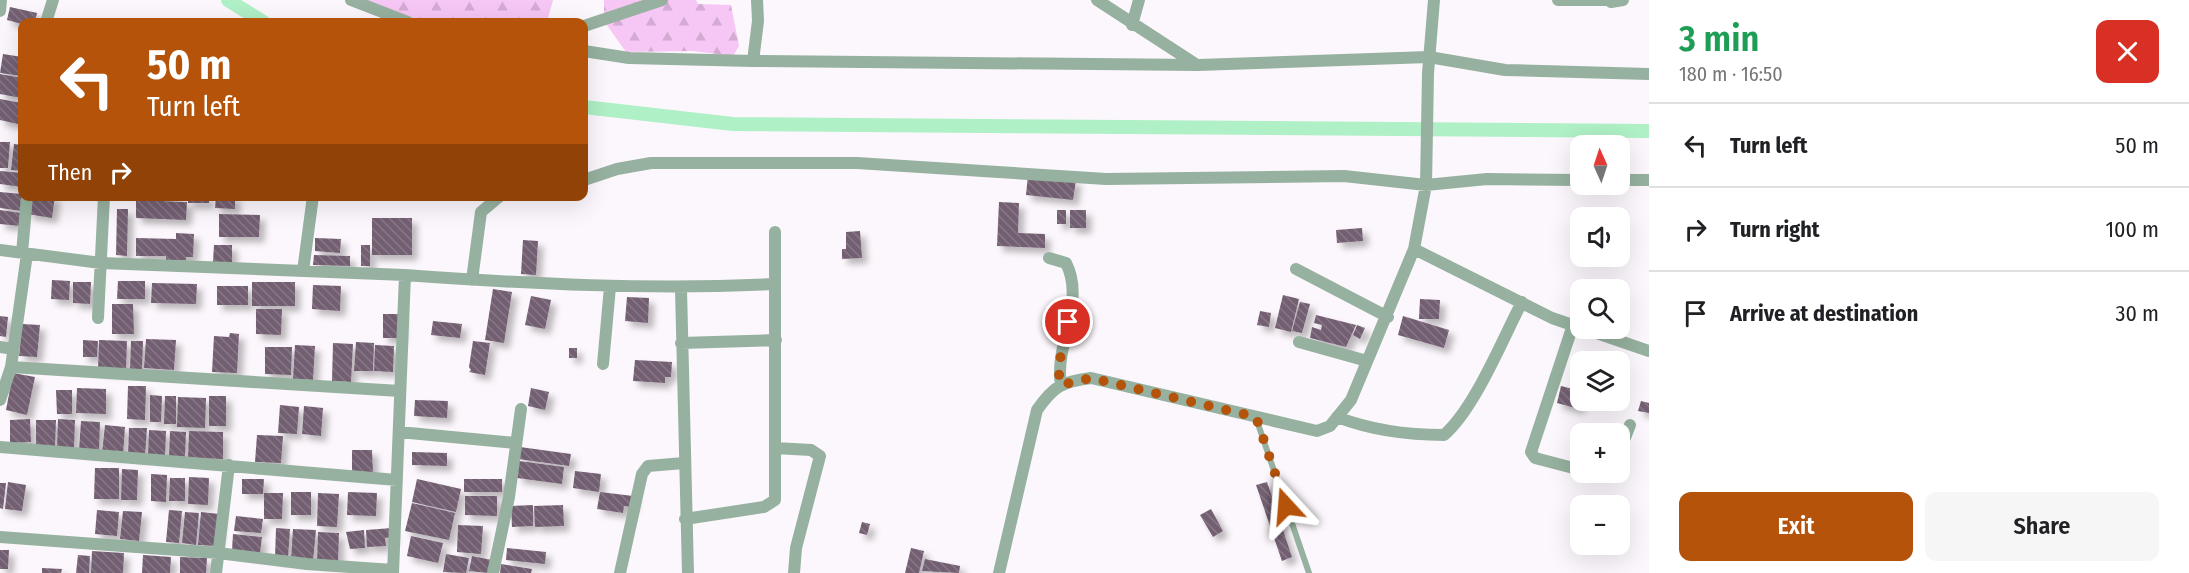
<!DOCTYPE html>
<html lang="en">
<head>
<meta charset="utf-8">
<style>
  :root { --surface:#fff; --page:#f6f6f6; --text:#202124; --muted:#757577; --line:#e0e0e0; --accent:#b45309 }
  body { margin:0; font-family:"Fira Sans Condensed",sans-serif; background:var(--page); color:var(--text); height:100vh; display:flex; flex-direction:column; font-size:22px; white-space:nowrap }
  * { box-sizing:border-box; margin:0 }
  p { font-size:20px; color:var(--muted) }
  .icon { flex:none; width:33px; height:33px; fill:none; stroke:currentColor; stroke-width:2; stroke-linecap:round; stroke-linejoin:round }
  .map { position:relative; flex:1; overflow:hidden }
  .drawer { display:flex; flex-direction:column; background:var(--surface); width:540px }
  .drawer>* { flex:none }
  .banner { position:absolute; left:18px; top:18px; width:570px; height:183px; border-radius:12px; box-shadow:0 6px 24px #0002; background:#b45309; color:#fff; overflow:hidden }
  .needle { width:39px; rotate:357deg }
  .fabs { position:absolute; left:1570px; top:135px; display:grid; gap:12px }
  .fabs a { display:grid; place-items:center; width:60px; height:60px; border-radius:12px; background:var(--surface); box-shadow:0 6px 24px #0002; font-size:30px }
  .pin { position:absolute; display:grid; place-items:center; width:51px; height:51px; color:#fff; margin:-26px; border:3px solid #fff; border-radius:50%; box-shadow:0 2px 6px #0007 }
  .me { position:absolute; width:66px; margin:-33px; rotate:341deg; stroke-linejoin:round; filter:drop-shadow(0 0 4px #0008) }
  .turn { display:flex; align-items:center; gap:21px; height:126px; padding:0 30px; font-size:27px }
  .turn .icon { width:78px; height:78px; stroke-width:2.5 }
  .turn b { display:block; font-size:42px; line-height:51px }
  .then { display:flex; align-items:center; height:57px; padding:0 30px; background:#0003; gap:12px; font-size:22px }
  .round { display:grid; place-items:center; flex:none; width:63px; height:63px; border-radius:12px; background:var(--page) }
  .summary { display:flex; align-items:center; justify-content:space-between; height:102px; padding:0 30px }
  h1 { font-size:36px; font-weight:600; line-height:45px; color:#1e9e55 }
  .cta { display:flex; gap:12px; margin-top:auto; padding:12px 30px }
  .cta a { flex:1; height:69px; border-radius:12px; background:var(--accent); color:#fff; font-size:24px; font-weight:600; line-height:69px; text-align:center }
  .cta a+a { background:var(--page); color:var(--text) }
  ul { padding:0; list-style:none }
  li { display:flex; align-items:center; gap:18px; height:84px; padding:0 30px; border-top:2px solid var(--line) }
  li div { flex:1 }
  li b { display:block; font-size:22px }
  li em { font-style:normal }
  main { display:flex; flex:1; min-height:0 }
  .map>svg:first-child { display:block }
</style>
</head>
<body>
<main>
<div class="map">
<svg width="1649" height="573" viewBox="0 0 1649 573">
  <defs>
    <pattern id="forest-firs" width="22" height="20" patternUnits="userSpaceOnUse" patternTransform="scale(1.5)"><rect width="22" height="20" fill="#f6c6f4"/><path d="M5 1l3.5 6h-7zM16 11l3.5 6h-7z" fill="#d4abd2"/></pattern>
    <pattern id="building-back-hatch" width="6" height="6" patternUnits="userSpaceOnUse" patternTransform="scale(1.5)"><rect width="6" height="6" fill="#735e72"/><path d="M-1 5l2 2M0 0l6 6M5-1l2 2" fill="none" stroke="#887887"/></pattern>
    <filter id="shadow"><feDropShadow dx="5.5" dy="5.5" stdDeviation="3" flood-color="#0004"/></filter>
  </defs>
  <rect width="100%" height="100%" fill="#fcf7fc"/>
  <path fill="url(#forest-firs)" d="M367,0h186l-6,22h-124z
    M604,0h92l2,4 33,1 8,41 -6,10 -40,-5 -67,1 -22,-31z"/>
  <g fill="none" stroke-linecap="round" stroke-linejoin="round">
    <path stroke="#aff0c6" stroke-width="14" d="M228,0l35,22
      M584,107l149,17 916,7"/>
  </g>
  <path fill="url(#building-back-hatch)" filter="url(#shadow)" d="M10,7l27,6 -2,9 -13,2 -15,-4z
    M3,54l19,3v19l-22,-3z
    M0,74l22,4 -1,20 -21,-4z
    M0,99l22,4v22l-22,-5z
    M0,142h10l-2,26h-8z
    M14,144l8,1v26l-11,-1z
    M0,171l22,2v14l-22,-3z
    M1028,175l48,5 -3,20 -47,-5z
    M0,192l22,2v17l-22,-3z
    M30,196h25l-3,22 -25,-4z
    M188,196h21v7h-21z
    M216,196h19v13l-20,-1z
    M136,200l51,2 -1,18 -50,-2z
    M999,202l20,1 -1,30 27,1v14l-48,-2z
    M117,209h11l-1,47 -11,-1z
    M0,210l21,3 -1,13 -20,-2z
    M1057,210h9v14h-9z
    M1070,210h16v18h-16z
    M219,214l41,1 -1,22h-40z
    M372,218h40v37h-40z
    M1362,228l1,13 -26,2 -1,-13z
    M860,231l2,27 -20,1v-10h4v-17z
    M176,233l18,1 -1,23h-7v3h-20v-4h-30v-18l40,1z
    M315,238l26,1 -1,14 -25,-2z
    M523,240l15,1 -2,34 -15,-1z
    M214,245h18v18l-19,-1z
    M361,245h9v21h-9z
    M314,255l36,1v10l-37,-1z
    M52,280l18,1 -1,19 -18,-1z
    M118,281h27v18h-28z
    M73,282h18l-1,22 -17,-1z
    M252,282h43v24h-43z
    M152,283l45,1 -1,20 -45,-1z
    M313,285l28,1 -1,25 -28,-2z
    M217,286h31v19h-31z
    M493,289l19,3 -8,51 -19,-3z
    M1283,295l16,4 -8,33 -16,-4z
    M531,296l20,4 -6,29 -20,-4z
    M627,297l22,1 -1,25 -23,-2z
    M1420,299l20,1 -1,19h-20z
    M1300,302l10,2 -8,29 -10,-2z
    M112,304h21l1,30h-22z
    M256,309h26l-1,26 -25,-1z
    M1260,311l11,2 -2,14 -12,-2z
    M383,314h17v24h-17z
    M1316,315l40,10 -10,22 -36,-9 2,-11 9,3 1,-5 -8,-2z
    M0,316l8,1 -2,20 -6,-1z
    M1403,316l46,14 -5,18 -46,-13z
    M433,321l29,3 -2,14 -29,-3z
    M22,324l18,1 -3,32 -18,-1z
    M1357,325l8,3 -5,11 -7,-4z
    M230,333l9,1 -2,39 -25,-1 2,-36 15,1z
    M146,339l30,1 -2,30 -30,-2z
    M83,340l15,1 -1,16h-14z
    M99,340l28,1 -1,30 -28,-1z
    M131,341h12l-1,29 -12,-1z
    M473,341l17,2 -5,32 -16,-3 2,-2 -2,-3z
    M356,342l18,1 -1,28h-19z
    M333,343l20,1 -2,38 -19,-1z
    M295,345l20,1 -2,34 -20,-1z
    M375,345l19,1 -1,26 -19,-1z
    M265,347h27l-1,28 -26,-1z
    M569,348h8v10h-8z
    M635,360l37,2 -1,15h-6v6l-32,-2z
    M13,373l22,4 -8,38 -21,-5z
    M128,386h18l-1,34 -18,-1z
    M1561,386l20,5 -2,18 -22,-6z
    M77,388l29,1v25l-30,-1z
    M531,388l18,4 -4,18 -17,-4z
    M56,390h16v24h-15z
    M150,395l12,1 -1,26h-11z
    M165,396h11v28h-12z
    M209,396h17v30h-17z
    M178,397l28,1 -1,30 -28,-1z
    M415,400l33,1 -1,17 -33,-2z
    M1641,401l8,2v10l-11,-2z
    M280,405l19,2 -2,27 -19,-1z
    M304,406l19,2 -2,28 -19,-2z
    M30,419l1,23 -21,1v-23z
    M58,419l17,1 -1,28 -17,-1z
    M36,420h20l-1,28 -19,-1z
    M81,421l19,1 -1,30 -20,-2z
    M105,425l20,2 -2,28 -21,-2z
    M129,428h18l-2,28 -17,-1z
    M149,430l17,1 -1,25 -17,-1z
    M170,431l16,1 -1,25 -16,-1z
    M189,431l34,1v27l-35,-1z
    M257,435l26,1 -2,27 -26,-1z
    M520,447l51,7 -2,12 -51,-7z
    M352,450h20l1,23h-21z
    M412,452l35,1v13l-35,-1z
    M519,461l45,6 -2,17 -45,-6z
    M95,468h24v31h-25z
    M122,469l16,1 -1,30h-16z
    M575,471l26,3 -2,18 -26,-4z
    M151,474l16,1 -1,27 -15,-1z
    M189,477l20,1 -1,27 -20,-1z
    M170,478h15v23h-16z
    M242,479h22l-1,15h-21z
    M417,479l44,10 -5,23 -44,-10z
    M464,479h38v13h-38z
    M8,482l18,3 -4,26 -17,-2z
    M1267,482l25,75 -10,4 -26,-76z
    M0,483h6l-3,26 -3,-1z
    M291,492h20v23h-20z
    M348,492l29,1 -1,23 -29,-1z
    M600,492l33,4 -2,11 -7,-1 -1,7 -26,-4z
    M264,493h19l-1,26h-18z
    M318,493l21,1 -2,33 -20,-1z
    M465,496h32v20l-32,-1z
    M412,503l43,10 -6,27 -44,-9z
    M533,505v21l-21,1 -1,-21z
    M563,505l1,21 -29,1 -1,-21z
    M1211,509l12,22 -10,6 -13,-22z
    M97,510l22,2 -2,24 -22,-2z
    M169,510l13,1 -3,32 -13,-1z
    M123,511l19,1 -3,29 -19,-2z
    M185,512l14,1 -3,32 -14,-2z
    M201,512l18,2 -3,32 -18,-1z
    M236,516l27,3 -2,14 -27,-2z
    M862,522l8,2 -3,11 -8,-2z
    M458,525l25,1 -2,28 -24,-2z
    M276,528l14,1 -2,29h-13z
    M392,528v9l-7,1 1,8 -19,1 -1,-17z
    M293,529l23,1 -3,31 -22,-2z
    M364,530l1,18 -15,1 -4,-17z
    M318,532l21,1 -1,30 -21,-1z
    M233,534l29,3 -2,16 -28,-3z
    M411,536l32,7 -5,20 -31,-7z
    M507,548l39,4 -1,12 -39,-4z
    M911,548l13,3 -5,22h-14z
    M0,550h9l-1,19h-8z
    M92,551l32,2 -1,20h-32z
    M446,554l23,4 -3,15 -23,-1z
    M78,555l12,1 -1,17h-13z
    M143,555l28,2 -1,16h-28z
    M472,556l20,4 -3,13 -20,-2z
    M180,557l27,1 -1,15h-26z
    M925,559l35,7 -1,7 -37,-2z
    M501,564l31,5 -1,4h-31z
    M42,568l20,1 -1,4h-19z"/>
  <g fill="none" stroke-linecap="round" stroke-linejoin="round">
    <path stroke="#96b19f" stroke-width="6" d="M1256,418l53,155"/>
    <path stroke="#96b19f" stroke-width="12" d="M351,0l57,22
      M1097,0l100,65
      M1558,0h54
      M1611,2l12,-2
      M0,11l1,-11
      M46,22l7,-22
      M1132,25l7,-25
      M584,26l78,-26
      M584,51l45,7 124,3 445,4 231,-8 76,13 144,4
      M753,61l5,-40 -1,-21
      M584,180l33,-11 34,-6h206l249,16 238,-3 82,9 61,-6 94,1
      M1620,180h29
      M1414,249l138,69 29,10
      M0,250l101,13 304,12
      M22,253l5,-57
      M1049,258l17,5c20,39 -12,82 -5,122
      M1296,269l92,48
      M303,271l10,-75
      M472,280l9,-68 19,-16
      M681,289l7,284
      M98,318l6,-122
      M1573,325l-42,127 4,6 46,12
      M1582,328l67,23
      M1299,342l68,19
      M681,343l95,-3
      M0,347l13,2
      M603,364l7,-77
      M11,367l389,24
      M0,400l11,-33 16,-113
      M1337,417c34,13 70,18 107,18 31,-27 58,-95 78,-133
      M399,432l117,11
      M0,447l397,33
      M775,448l36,2 9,6 -24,92 -2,25
      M1620,450l10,-25
      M1591,472l8,3 11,-3
      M685,519l79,-12 11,-7v-268
      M0,537l218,16 89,11 86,6
      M216,573l13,-108
      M393,573l12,-298c124,9 247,15 370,9
      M493,573l16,-76 12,-88
      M620,573l22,-99 6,-8 36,-3
      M999,573l38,-163c17,-24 24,-28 54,-32l226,53 13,-5 21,-26 63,-151 12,-64 2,-112 6,-73"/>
  </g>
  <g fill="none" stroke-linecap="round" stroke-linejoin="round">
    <path stroke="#b45309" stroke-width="10" stroke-dasharray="0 18" d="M1068,322l-10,47 3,16 30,-7 165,39 30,89"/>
  </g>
</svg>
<div class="fabs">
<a><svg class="needle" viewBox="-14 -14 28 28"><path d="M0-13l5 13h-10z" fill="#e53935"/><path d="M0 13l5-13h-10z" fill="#757577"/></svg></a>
<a><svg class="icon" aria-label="sound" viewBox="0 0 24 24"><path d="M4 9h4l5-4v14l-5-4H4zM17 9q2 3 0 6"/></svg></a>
<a><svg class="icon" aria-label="search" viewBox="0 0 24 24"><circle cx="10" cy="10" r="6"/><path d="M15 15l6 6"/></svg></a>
<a><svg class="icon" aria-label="layers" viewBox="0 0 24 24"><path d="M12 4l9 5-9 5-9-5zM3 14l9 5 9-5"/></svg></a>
<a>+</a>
<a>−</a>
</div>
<div class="pin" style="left:1068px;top:322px;background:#d93025"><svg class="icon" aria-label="arrive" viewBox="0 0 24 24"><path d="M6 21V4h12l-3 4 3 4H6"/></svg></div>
<svg class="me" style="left:1286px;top:506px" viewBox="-20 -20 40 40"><path d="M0-17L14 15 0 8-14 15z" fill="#b45309" stroke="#fff" stroke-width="4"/></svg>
<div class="banner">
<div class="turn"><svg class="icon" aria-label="left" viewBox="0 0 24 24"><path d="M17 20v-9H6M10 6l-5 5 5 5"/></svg><div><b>50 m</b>Turn left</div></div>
<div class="then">Then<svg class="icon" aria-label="right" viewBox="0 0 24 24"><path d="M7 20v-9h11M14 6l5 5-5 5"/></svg></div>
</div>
</div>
<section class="drawer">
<div class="summary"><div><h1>3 min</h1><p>180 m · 16:50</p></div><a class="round" style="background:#d93025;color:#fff"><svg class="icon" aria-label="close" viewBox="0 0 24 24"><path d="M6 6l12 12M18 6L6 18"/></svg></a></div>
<ul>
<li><svg class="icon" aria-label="left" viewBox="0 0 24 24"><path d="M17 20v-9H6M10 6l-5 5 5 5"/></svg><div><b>Turn left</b></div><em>50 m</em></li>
<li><svg class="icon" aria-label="right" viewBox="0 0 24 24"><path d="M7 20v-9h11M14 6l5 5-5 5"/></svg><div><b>Turn right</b></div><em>100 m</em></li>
<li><svg class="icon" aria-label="arrive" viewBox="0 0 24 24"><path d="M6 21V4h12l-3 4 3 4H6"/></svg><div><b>Arrive at destination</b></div><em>30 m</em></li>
</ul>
<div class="cta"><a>Exit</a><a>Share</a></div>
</section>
</main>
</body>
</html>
